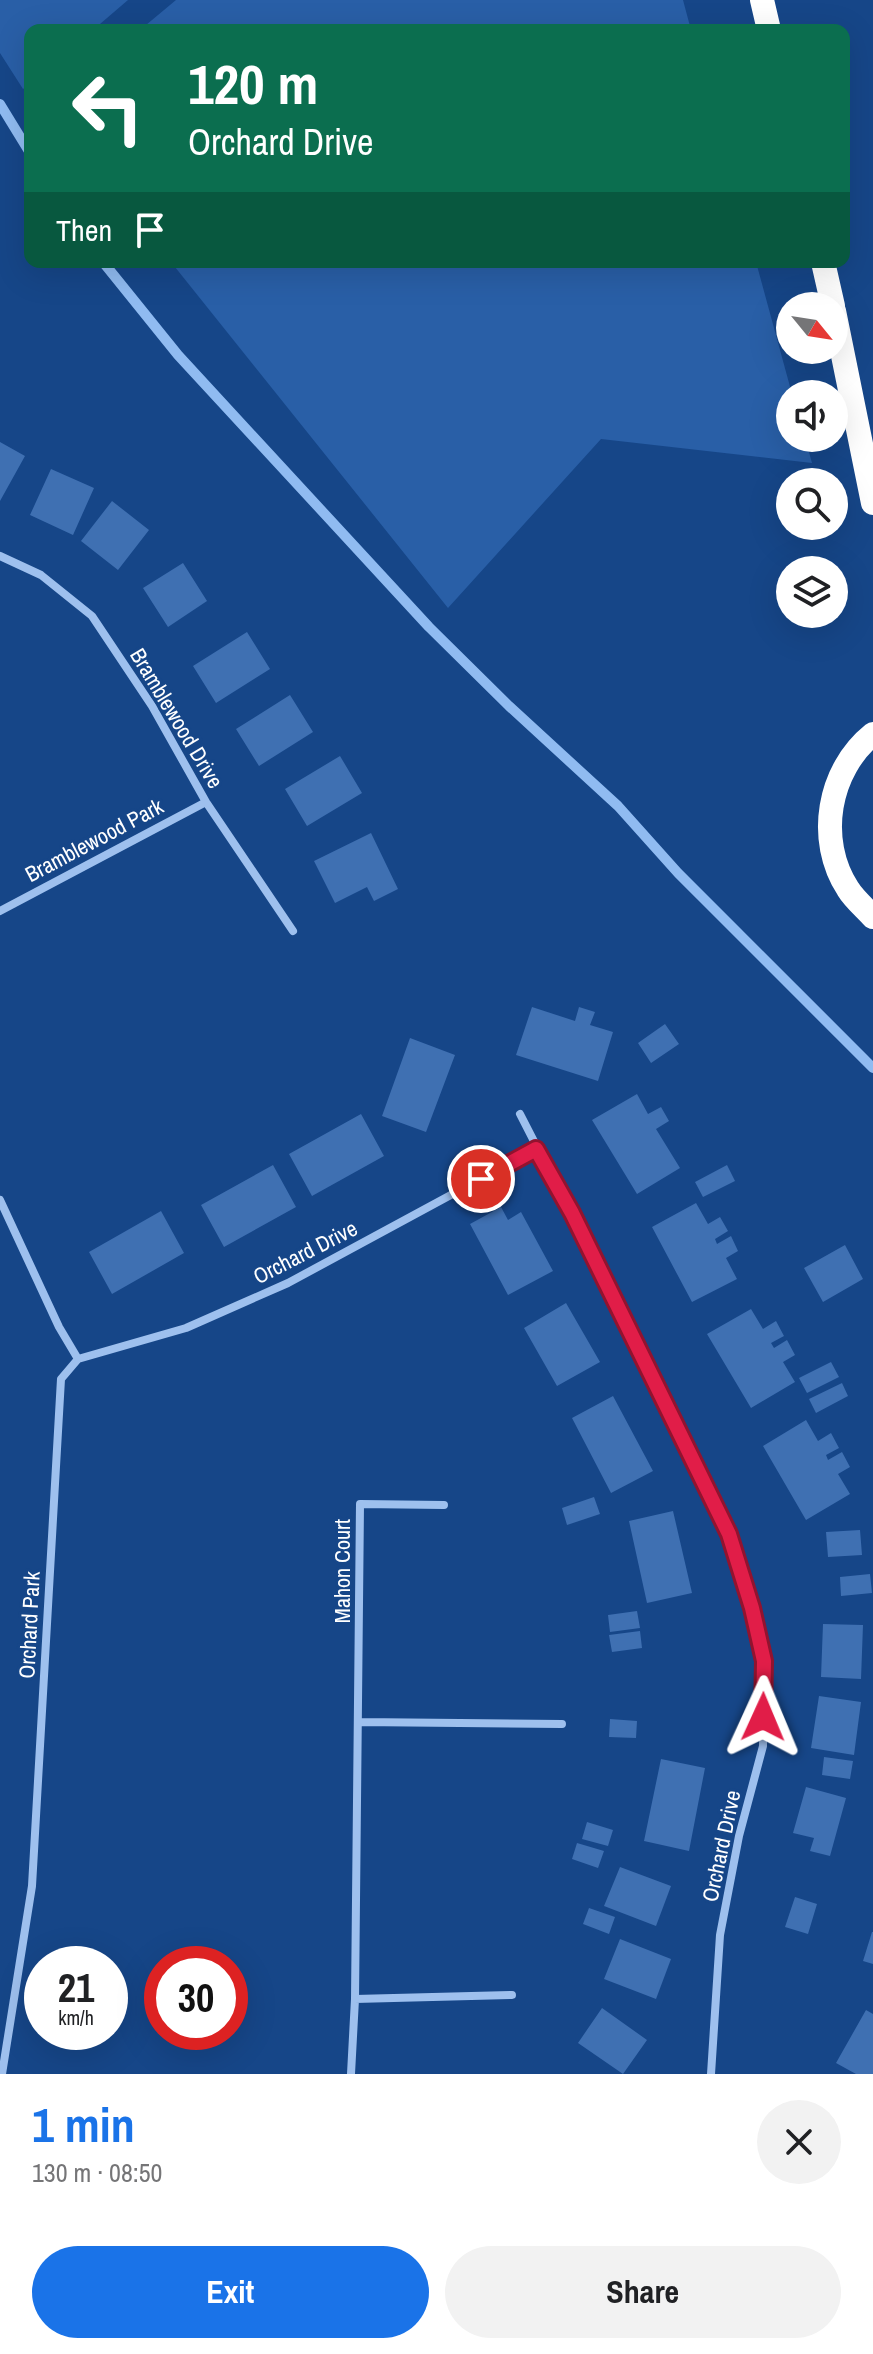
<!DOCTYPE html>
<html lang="en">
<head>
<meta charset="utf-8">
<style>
  :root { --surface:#fff; --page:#f2f2f2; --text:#202124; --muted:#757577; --accent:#1a73e8 }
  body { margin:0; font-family:"Archivo Narrow",sans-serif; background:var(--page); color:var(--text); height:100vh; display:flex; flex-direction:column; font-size:30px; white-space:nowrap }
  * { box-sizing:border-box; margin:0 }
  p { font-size:26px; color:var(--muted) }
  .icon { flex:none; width:44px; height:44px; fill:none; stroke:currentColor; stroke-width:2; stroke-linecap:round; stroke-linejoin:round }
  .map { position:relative; height:2074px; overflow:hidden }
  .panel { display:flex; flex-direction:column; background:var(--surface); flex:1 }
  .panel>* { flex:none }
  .guide { position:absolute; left:24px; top:24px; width:826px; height:244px; border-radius:16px; box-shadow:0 8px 32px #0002; background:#0b6e4f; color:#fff; overflow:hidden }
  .needle { width:52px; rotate:120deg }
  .controls { position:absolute; left:776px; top:292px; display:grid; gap:16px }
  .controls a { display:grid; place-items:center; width:72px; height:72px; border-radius:50%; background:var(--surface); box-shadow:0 8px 32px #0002; font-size:40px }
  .speed { position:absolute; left:24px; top:1946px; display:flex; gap:16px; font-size:40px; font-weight:700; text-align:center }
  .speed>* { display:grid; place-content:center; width:104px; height:104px; border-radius:50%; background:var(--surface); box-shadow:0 8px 32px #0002; line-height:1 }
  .speed small { font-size:20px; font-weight:400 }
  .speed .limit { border:12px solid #d22; background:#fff; color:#111 }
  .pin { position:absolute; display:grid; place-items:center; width:68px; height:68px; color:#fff; margin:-34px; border:4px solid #fff; border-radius:50%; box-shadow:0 2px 8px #0007 }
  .me { position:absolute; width:88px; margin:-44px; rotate:1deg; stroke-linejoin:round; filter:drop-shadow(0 0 6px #0008) }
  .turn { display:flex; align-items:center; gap:28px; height:168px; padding:0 32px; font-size:36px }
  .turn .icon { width:104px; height:104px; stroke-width:2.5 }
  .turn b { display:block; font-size:56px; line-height:68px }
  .then { display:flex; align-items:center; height:76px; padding:0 32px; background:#0003; gap:16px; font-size:30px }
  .round { display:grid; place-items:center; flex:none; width:84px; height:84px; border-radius:42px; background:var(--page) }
  .head { display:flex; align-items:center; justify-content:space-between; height:136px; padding:0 32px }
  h1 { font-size:48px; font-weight:700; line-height:60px; color:var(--accent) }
  .cta { display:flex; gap:16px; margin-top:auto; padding:16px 32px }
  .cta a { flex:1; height:92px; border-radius:48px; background:var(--accent); color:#fff; font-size:32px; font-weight:700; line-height:92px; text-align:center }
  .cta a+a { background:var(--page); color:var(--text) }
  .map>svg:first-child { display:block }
</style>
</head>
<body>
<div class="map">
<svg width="873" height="2074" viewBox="0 0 873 2074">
  <rect width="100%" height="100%" fill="#164688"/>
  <path fill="#295fa7" d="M0,0h128l-35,30h-63v54l-7,5 -23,-36z
    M176,0h507l8,30h-551z
    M171,262h585l36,132h-2v44h15l7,25 -211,-24 -153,169z"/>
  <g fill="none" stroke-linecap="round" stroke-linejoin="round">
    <path stroke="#90bbf1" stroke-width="10" d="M0,104l30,49
      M103,262l75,93 251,272 80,79 109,100 60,67 195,195"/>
  </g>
  <path fill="#3f70b2" d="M0,442l25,14 -25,45z
    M51,469l43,19 -21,47 -43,-20z
    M112,501l37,29 -31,40 -37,-29z
    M183,563l24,38 -39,26 -25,-39z
    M247,632l23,37 -54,34 -23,-37z
    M290,695l23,37 -54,34 -23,-37z
    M340,756l22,37 -55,33 -22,-37z
    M371,833l27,56 -24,12 -7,-14 -32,16 -21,-42z
    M532,1007l43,14 4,-14 16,5 -5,13 23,7 -15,49 -82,-26z
    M665,1024l14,20 -28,19 -13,-20z
    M410,1038l45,17 -29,77 -44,-16z
    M637,1094l11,20 13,-7 8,14 -13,8 24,39 -43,26 -45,-74z
    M361,1114l23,42 -72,40 -23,-42z
    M273,1165l23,42 -72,40 -23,-42z
    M727,1165l8,16 -32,16 -8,-15z
    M696,1203l12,21 12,-7 8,14 -13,8 2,5 14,-8 7,15 -12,7 11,21 -45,23 -40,-75z
    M501,1207l7,13 13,-8 32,59 -45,24 -38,-71z
    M161,1211l23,42 -72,41 -23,-42z
    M845,1245l18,34 -40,23 -19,-34z
    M566,1303l34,59 -43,24 -33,-58z
    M751,1309l12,20 13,-8 8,15 -13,7 3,5 13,-8 8,15 -12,7 12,20 -44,26 -44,-74z
    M831,1362l8,15 -32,16 -8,-15z
    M842,1383l6,13 -32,17 -7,-14z
    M613,1396l40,75 -42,22 -39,-75z
    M806,1420l12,21 13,-8 8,15 -13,7 2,5 14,-8 8,15 -12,7 12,20 -44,26 -43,-74z
    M594,1497l6,17 -33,11 -5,-17z
    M673,1511l19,82 -45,10 -18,-82z
    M860,1530l2,25 -34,2 -2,-25z
    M870,1574l2,19 -31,3 -1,-19z
    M637,1611l3,17 -30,4 -2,-17z
    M823,1624l40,1 -2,54 -40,-2z
    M640,1631l2,17 -30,4 -3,-17z
    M819,1696l42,6 -7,53 -43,-7z
    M610,1719l27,2 -1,17 -27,-1z
    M824,1757l29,4 -3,18 -28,-4z
    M661,1759l44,9 -16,83 -45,-10z
    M806,1787l40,11 -16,58 -20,-5 4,-13 -21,-5z
    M587,1822l26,8 -5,16 -26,-7z
    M577,1843l27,8 -6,17 -26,-9z
    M620,1867l51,19 -15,40 -52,-20z
    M795,1897l22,7 -9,30 -23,-7z
    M589,1908l26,9 -6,17 -26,-10z
    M872,1932h1v32l-10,-3z
    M620,1939l51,20 -15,40 -52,-20z
    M602,2008l45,32 -24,34 -45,-31z
    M866,2010l7,4v60h-17l-20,-11z"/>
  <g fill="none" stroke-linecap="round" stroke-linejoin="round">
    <path stroke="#9ec0ee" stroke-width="8" d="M0,556l41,19 51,41 60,90 54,96 87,129
      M0,911l206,-109
      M520,1114l97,189 112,231 23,74 12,53 -1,85 -24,90 -19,99 -9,139
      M0,1200l59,127 19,32
      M78,1359l108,-31 102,-45 248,-134
      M359,1722l203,2
      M355,1999l157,-4
      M2,2074l30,-188 29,-507 17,-20
      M351,2074l4,-75 5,-495 84,1"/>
    <path stroke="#fff" stroke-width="24" d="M762,0l7,30
      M823,262l10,44
      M834,311l39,192
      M873,734c-45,36 -57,106 -25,155 6,10 17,19 25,28"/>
  </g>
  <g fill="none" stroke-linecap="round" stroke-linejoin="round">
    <g stroke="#92132f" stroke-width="20">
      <path id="route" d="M481,1179l55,-30 36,64 157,321 23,74 12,53 -1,56"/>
    </g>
    <use href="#route" stroke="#e11d48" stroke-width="14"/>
  </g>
  <g text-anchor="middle" stroke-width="6" stroke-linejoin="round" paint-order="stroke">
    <g font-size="22" fill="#fff" stroke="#164688">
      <text transform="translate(177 718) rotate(59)" y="8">Bramblewood Drive</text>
      <text transform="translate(94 840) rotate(-28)" y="8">Bramblewood Park</text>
      <text transform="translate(305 1252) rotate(-27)" y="8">Orchard Drive</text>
      <text transform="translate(342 1571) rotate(-90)" y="8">Mahon Court</text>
      <text transform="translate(29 1625) rotate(-87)" y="8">Orchard Park</text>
      <text transform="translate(721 1846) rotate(-78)" y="8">Orchard Drive</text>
    </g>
  </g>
</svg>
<div class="controls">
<a><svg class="needle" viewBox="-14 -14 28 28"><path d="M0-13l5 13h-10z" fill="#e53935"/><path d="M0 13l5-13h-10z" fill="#757577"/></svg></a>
<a><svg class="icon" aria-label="sound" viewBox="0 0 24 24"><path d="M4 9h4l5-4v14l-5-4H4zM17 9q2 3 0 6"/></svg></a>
<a><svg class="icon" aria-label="search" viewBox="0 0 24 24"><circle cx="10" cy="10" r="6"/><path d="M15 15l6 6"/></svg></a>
<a><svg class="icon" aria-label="layers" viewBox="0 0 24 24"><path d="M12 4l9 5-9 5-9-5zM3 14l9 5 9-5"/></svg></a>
</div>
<div class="speed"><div>21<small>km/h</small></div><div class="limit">30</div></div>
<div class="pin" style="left:481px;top:1179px;background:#d93025"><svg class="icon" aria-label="arrive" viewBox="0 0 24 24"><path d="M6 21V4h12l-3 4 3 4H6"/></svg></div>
<svg class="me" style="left:763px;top:1717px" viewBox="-20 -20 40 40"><path d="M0-17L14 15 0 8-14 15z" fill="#e11d48" stroke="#fff" stroke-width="4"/></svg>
<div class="guide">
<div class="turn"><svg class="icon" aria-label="left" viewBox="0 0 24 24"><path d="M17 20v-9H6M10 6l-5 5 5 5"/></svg><div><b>120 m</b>Orchard Drive</div></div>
<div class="then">Then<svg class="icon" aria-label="arrive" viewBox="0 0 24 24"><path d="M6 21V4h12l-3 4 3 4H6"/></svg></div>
</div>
</div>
<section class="panel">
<div class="head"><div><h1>1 min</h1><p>130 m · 08:50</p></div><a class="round"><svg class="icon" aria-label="close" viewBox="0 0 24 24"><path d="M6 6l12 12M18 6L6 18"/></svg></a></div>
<div class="cta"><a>Exit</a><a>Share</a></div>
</section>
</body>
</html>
